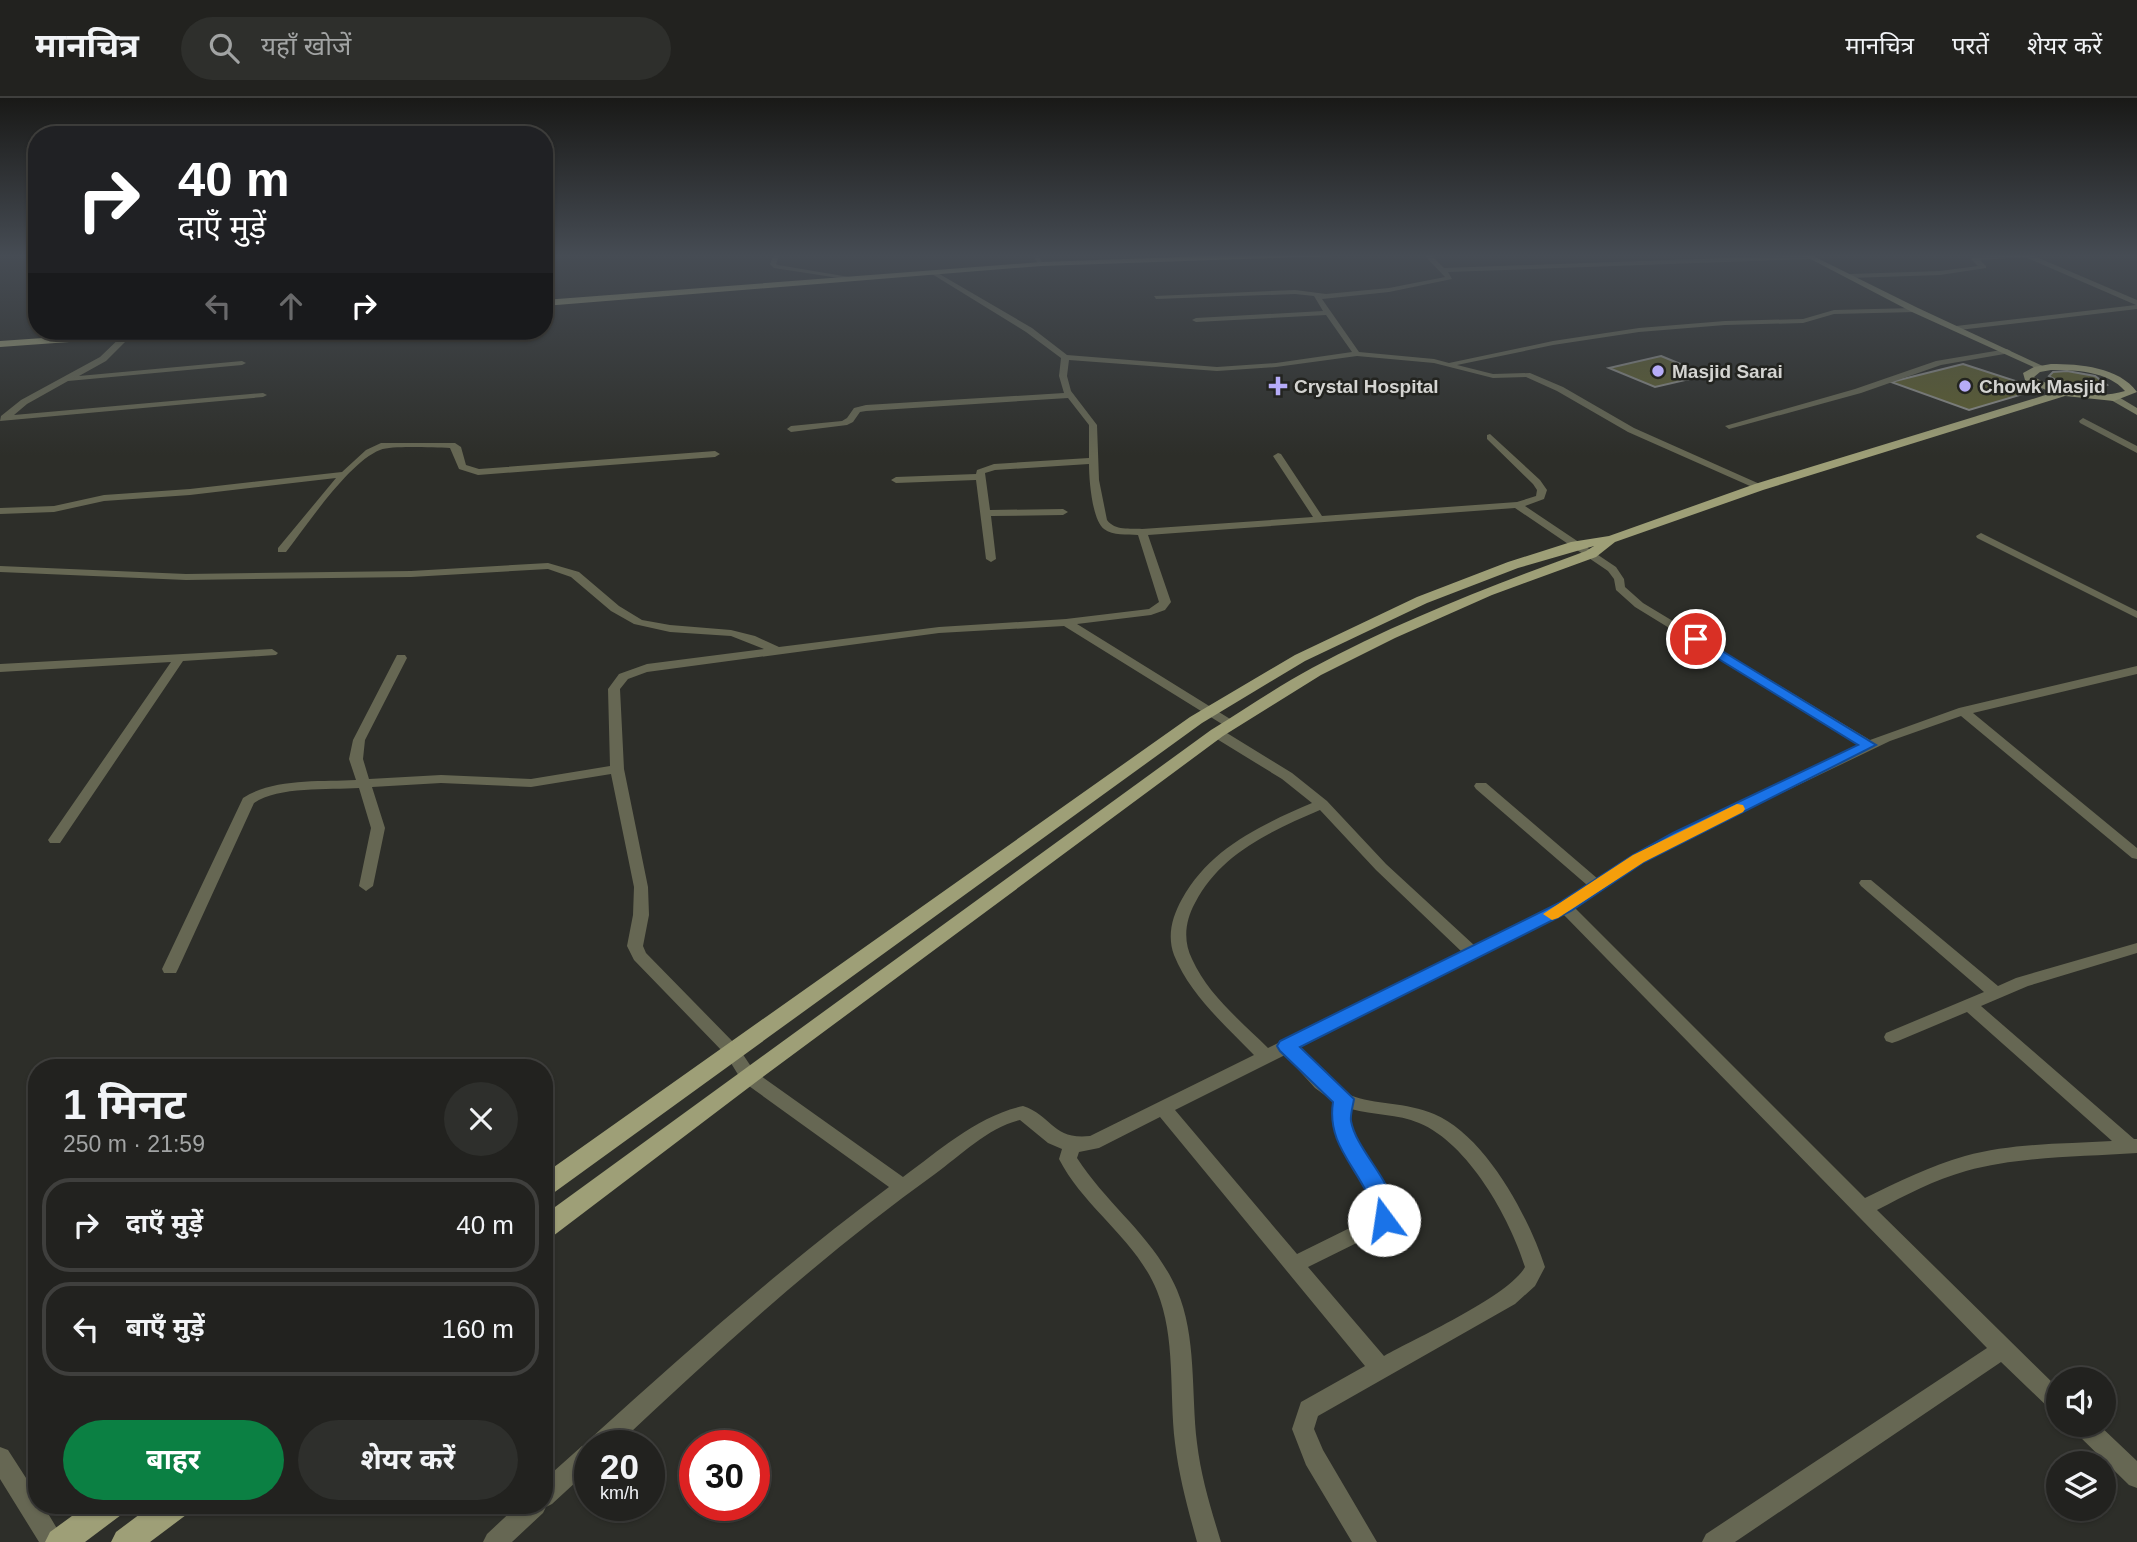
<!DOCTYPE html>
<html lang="hi">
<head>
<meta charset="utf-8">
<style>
  :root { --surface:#22221f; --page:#2e2f2c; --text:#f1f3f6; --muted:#a2a4a4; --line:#3f3f3d; --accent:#0b8043 }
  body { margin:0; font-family:Helvetica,"Noto Sans Devanagari",sans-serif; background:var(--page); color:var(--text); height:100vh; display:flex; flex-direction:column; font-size:26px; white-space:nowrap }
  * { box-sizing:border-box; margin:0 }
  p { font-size:23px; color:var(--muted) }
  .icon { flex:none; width:38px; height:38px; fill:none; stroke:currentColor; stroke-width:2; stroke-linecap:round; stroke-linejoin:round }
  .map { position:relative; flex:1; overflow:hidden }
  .details { position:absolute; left:28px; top:961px; width:525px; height:455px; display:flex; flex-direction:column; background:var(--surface); border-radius:28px; box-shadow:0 2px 5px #0004,0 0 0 2px var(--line) }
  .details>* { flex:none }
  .guide { position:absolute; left:28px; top:28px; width:525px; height:214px; border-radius:28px; box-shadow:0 2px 5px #0004,0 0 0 2px var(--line); background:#202124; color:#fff; overflow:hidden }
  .tools { position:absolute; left:2046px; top:1269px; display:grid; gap:14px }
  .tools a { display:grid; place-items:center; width:70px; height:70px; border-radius:50%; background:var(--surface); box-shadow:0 2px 5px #0004,0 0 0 2px var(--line); font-size:35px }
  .speed { position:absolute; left:574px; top:1332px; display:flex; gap:14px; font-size:35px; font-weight:700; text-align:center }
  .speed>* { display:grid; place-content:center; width:91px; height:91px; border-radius:50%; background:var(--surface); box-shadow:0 2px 5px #0004,0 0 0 2px var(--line); line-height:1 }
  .speed small { font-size:18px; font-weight:400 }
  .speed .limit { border:10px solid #d22; background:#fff; color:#111 }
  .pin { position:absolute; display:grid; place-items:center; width:60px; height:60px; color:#fff; margin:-30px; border:4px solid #fff; border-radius:50%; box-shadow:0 2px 7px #0007 }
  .me { position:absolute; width:77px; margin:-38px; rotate:346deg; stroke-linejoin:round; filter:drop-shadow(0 0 5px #0008) }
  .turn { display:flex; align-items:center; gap:24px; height:147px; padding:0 35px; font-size:32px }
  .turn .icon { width:91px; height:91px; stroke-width:2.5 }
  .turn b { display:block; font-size:49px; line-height:60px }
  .lanes { display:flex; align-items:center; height:66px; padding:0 35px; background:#0003; justify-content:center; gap:35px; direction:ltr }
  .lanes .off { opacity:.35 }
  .round { display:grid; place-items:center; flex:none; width:74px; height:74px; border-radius:37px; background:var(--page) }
  .head { display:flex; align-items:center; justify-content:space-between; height:119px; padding:0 35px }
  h1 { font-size:42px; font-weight:700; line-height:52px }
  .action { display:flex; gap:14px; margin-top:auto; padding:14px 35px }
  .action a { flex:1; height:80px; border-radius:42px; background:var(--accent); color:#fff; font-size:28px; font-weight:700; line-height:80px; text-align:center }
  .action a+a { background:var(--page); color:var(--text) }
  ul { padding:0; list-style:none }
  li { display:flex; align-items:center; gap:21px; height:94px; margin:0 14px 10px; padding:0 21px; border:4px solid var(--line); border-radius:28px }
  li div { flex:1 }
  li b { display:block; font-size:26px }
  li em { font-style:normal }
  header { display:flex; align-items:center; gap:42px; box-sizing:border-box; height:98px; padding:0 35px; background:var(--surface); border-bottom:2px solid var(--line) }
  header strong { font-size:33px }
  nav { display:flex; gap:38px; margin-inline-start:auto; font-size:24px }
  .search { width:490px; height:63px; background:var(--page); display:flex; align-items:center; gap:18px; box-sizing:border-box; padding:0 24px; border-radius:38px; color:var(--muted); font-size:26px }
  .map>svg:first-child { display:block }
</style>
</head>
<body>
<header>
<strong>मानचित्र</strong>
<div class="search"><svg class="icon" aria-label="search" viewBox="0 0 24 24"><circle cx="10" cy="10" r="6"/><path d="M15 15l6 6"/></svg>यहाँ खोजें</div>
<nav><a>मानचित्र</a><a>परतें</a><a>शेयर करें</a></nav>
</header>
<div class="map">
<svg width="2137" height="1444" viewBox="0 0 2137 1444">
  <rect width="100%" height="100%" fill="#2d2e29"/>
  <path fill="#5d5e2f" stroke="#8b8c87" stroke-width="2" d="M1661,258l46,19 -52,12 -46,-19z
    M1963,266l77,25 -71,21 -78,-28z
    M2067,273l28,5 12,9 -8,3h-18l-18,-4 -14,-8 4,-4z"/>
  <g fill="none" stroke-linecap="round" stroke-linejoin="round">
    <path fill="#666753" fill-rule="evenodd" d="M774,156h6l-4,10 2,1 77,13 -3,2 -78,-12 -4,-4z
      M1032,156h6l5,11h-4z
      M1423,156h7l14,14 366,-13 3,2 -3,2 -362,13 4,7 -63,13 -67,7 37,53 75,7 15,4 104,-22 86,-13 86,-7 78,-2 31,-9 81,-2 4,2 -4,2 -81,2 -31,9 -78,2 -86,7 -86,13 -96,20 36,9 37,-1 33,14 71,41 128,57v4l-3,1 -131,-58 -71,-41 -31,-14 -33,1 -59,-15 -77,-7 -81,11 -59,4 -148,-11 -2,16 4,15 26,34 2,55 8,40c8,11 23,8 35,9l171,-12 -40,-61 5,-3 3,1 41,62 195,-14 19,-6 1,-6 -4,-6 -46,-45v-4l3,-1 50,46 7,10 -3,9 -19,7 91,61 8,12 1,8 18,16 227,137 89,-32 178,-42v8l-164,39 164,135v11l-5,-1 -171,-142 -71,25 -206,99 -40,21 -69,47 290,290c33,-16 65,-32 100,-42 47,-13 98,-12 147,-15l-145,-129 -69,29 -6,2 -6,-2 -2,-4 2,-4 98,-41 -123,-106 -2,-3 2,-3h10l127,106 18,-8 121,-35v10l-109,33 -47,20 153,133h3v14c-56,4 -117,3 -171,18 -32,9 -60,24 -89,39l181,178v24l-8,-3 -49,-47 -266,180h-33l4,-8 281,-186 -424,-434 -264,134c15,16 30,37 51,47 24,10 57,7 84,19 51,21 95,103 111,153l-10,19 -20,18 -197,112 -4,13 9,21 54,92h-25l-46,-77 -14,-36 9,-27 64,-36 -205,-249 -61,31 -20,4 -2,6c31,48 77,79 100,132 20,47 14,103 20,153 4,34 14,66 24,99h-24c-9,-33 -18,-65 -22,-99 -6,-50 1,-105 -18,-152 -21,-52 -73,-83 -98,-132l3,-10 -14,-6 -28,-23c-31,7 -59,35 -85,54 -113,81 -217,176 -319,272h-26v23l-38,35 -6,3 -3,6 -31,29h-29l4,-8 31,-29h26v-25l38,-34 7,-2 2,-6c96,-87 193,-173 298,-251l-147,-106 -16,-26 -92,-95 -7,-14 6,-31 1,-28 -23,-113 -80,13 -90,-4 -69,4 13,41 -12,58 -7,5 -7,-5 12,-58 -12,-40c-31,2 -80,-2 -105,15l-76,166 -2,4h-12l-2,-4 81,-171c31,-20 77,-16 113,-18l-7,-21 4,-19 44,-85h8l2,3 -42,82 -2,19 6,20 72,-4 90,4 79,-13 -2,-77 11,-15 28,-10 117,-15 -33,-13 -61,-4 -36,-8 -23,-13 -40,-34 -23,-8 -137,8 -225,3 -186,-8v-6l186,8 225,-3 137,-8 31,9 40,34 23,14 28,5 61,5 24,6 24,11 160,-20 127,-8 83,-10 10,-7 -21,-67c-11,-1 -25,1 -34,-6 -12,-9 -15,-50 -15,-65l-94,6 -10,3 5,37 73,-1 5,3 -5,3 -72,1 5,43 -5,3 -5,-3 -10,-79 -80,3 -5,-3 5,-3 80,-3 1,-4 17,-6 95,-6v-33l-21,-27 -202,13 -6,1 -7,10 -6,3 -56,7 -4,-3 4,-3 51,-5 5,-3 7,-10 12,-3 198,-12 -5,-17 2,-18 -35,-26 -94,-58v-2h4l96,56 35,27 150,12 59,-4 76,-11 -26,-37 -130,7 -4,-2 4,-2 127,-7 -9,-15 -19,-2 -139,5 -2,-3 141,-6 31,4 63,-6 56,-11zM1515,410l93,63 6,8 2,11 19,17 225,138c-88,42 -181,80 -262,134l-112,-96h-10l-2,3 2,3 111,96 -27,19 -85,42 -89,-82 -59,-63 -35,-28 -70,-43h-10l-1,3 1,3 70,43 30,24c-51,22 -102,45 -130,96 -10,18 -15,37 -8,56 16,40 51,70 80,100l-164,81c-38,4 -37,-20 -67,-30 -46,10 -83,44 -120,71l-149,-106 -16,-24 -92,-94 -3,-7 6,-31 -1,-28 -24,-118 -4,-80 8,-10 19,-7 292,-39 125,-7 166,103 6,-4 -1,-3 -158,-98 74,-9 14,-5 6,-8 -23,-67zM1320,712l56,60 86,82 -194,96c-27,-27 -60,-53 -76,-89 -9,-18 -7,-38 3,-56 25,-49 76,-72 125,-93zM1285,957l30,33 19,14c-8,51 39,69 40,114l-77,38 -122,-144zM1351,1011c22,6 47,5 68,14 49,20 91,95 106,144 -16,29 -109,71 -141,89l-76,-89 83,-41c18,-36 -46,-77 -40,-117z
      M2014,156h27l-7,2 103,44v9l-178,21 -4,-2 1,-2 180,-21 -111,-48 -45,3 6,6v2l-46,7 -90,3 -3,-2 3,-2 90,-3 38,-5 -7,-7 3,-2z
      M125,235l7,2 -26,26 -27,15 163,-15 4,2 -4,2 -174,16 -41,23 -13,11 249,-22 4,2 -4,2 -263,24 1,-5 20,-16 79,-43z
      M2007,251l4,2 -1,2 -69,12 -80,28 -132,36 -4,-3 130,-37 81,-28z
      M2083,320l54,28v7l-57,-30 -1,-2z
      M381,345h74l6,4 5,18 13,4 236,-18 5,3 -5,3 -237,18 -19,-6 -9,-21c-16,0 -56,-3 -70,2 -31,12 -73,75 -94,102h-8v-4l58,-70 -146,17 -86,6 -50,11 -54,2v-6l54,-2 50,-11 86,-6 152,-17 24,-22z
      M1981,435l156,78v7l-160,-80 -1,-2z
      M272,551l6,4 -2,2 -93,6 -123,182h-10l-2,-3 123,-178 -171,10v-8z
      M2071,1326h27l39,37v27l-8,-3 -55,-54z
      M0,1349l8,3 29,45v10h6l22,37h-26l-39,-63z"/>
    <path fill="#858767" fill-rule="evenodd" d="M1801,156h8l109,54 129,60 -7,2 -128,-58z
      M2111,298h6l20,12v7l-26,-15z"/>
    <path fill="#9e9f77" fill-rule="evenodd" d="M1263,156h74l-4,2 -292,10 -497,40v-6l497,-38z
      M144,233h41l-5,3 -180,13v-6z
      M2051,266c29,0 68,3 86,28l-23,9 -49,-5 -302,94 -148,52 -19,15 -104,38 -97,43 -74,37 -98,61 -467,346 -203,154 -9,3v-24l667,-485c34,-21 66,-43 101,-62 87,-47 181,-83 274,-117l8,-5 -76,22 -91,35 -122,58 -103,62 -650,471 -8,3v-23l646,-457 105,-62 122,-58 91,-35 63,-20 38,-6 146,-52 297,-91 -27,-13 -2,-7 11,-6zM2051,272c24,0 57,1 74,21 -28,9 -66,0 -91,-14l6,-5z
      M87,1407h38l-4,10 -36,27h-40l5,-10z
      M152,1407h38l-4,10 -36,27h-39l5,-10z"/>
  </g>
  <linearGradient id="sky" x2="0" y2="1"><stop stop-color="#191917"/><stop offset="0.44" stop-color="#464c54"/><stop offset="1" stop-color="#464c54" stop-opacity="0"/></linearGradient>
  <rect width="2137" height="358" fill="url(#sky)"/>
  <path fill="#1a73e8" stroke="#114b97" stroke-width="2" d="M1696,537l180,110 -232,117 -73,49 -271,136 54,52c-1,7 -4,16 -3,22 6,34 57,73 41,106l-8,2 -8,-2c-5,-10 -2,-21 -8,-32 -16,-33 -41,-54 -35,-93l-53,-51 -3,-5 3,-5 279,-138 74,-48 40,-22 185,-88 -167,-103v-5z"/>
  <path fill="#f59e0b" d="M1737,706l6,1 2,4 -2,3 -99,50 -86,56 -6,2 -9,-6 90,-59z"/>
  <g fill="#b6acf8" stroke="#232420" stroke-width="2.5">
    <circle cx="1658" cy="273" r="7"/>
    <path d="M1274.5 277.5h7v7h7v7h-7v7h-7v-7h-7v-7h7z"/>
    <circle cx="1965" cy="288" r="7"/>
  </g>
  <g text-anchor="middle" stroke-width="5" stroke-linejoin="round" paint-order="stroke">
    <g font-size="19" font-weight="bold" fill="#d4d4d1" stroke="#232420" text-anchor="start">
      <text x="1672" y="280">Masjid Sarai</text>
      <text x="1294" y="295">Crystal Hospital</text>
      <text x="1979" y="295">Chowk Masjid</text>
    </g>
  </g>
</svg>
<div class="tools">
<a><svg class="icon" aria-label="sound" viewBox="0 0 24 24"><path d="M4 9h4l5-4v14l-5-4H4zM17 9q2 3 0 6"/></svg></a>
<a><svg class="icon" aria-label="layers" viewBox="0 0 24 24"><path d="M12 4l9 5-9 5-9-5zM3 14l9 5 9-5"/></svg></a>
</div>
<div class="speed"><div>20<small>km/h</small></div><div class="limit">30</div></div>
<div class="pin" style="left:1696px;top:541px;background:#d93025"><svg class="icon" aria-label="arrive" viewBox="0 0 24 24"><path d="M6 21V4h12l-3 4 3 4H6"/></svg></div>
<svg class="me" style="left:1384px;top:1122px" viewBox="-20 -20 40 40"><circle r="19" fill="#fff"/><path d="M0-13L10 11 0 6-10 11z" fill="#1a73e8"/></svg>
<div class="guide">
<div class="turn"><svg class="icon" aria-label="right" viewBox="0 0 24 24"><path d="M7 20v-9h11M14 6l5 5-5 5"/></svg><div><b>40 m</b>दाएँ मुड़ें</div></div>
<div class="lanes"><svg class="icon off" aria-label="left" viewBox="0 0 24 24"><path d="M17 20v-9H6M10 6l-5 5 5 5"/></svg><svg class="icon off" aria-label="ahead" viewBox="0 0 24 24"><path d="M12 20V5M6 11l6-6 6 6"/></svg><svg class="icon" aria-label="right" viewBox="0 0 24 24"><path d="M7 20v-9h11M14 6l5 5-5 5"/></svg></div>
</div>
<section class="details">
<div class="head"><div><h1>1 मिनट</h1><p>250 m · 21:59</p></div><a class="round"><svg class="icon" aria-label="close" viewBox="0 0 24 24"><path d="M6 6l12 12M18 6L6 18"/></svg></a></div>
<ul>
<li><svg class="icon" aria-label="right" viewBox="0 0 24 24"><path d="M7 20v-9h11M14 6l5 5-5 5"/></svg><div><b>दाएँ मुड़ें</b></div><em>40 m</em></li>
<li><svg class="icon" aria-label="left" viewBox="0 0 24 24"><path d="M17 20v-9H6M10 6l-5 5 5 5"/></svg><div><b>बाएँ मुड़ें</b></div><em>160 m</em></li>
</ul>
<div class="action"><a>बाहर</a><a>शेयर करें</a></div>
</section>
</div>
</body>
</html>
